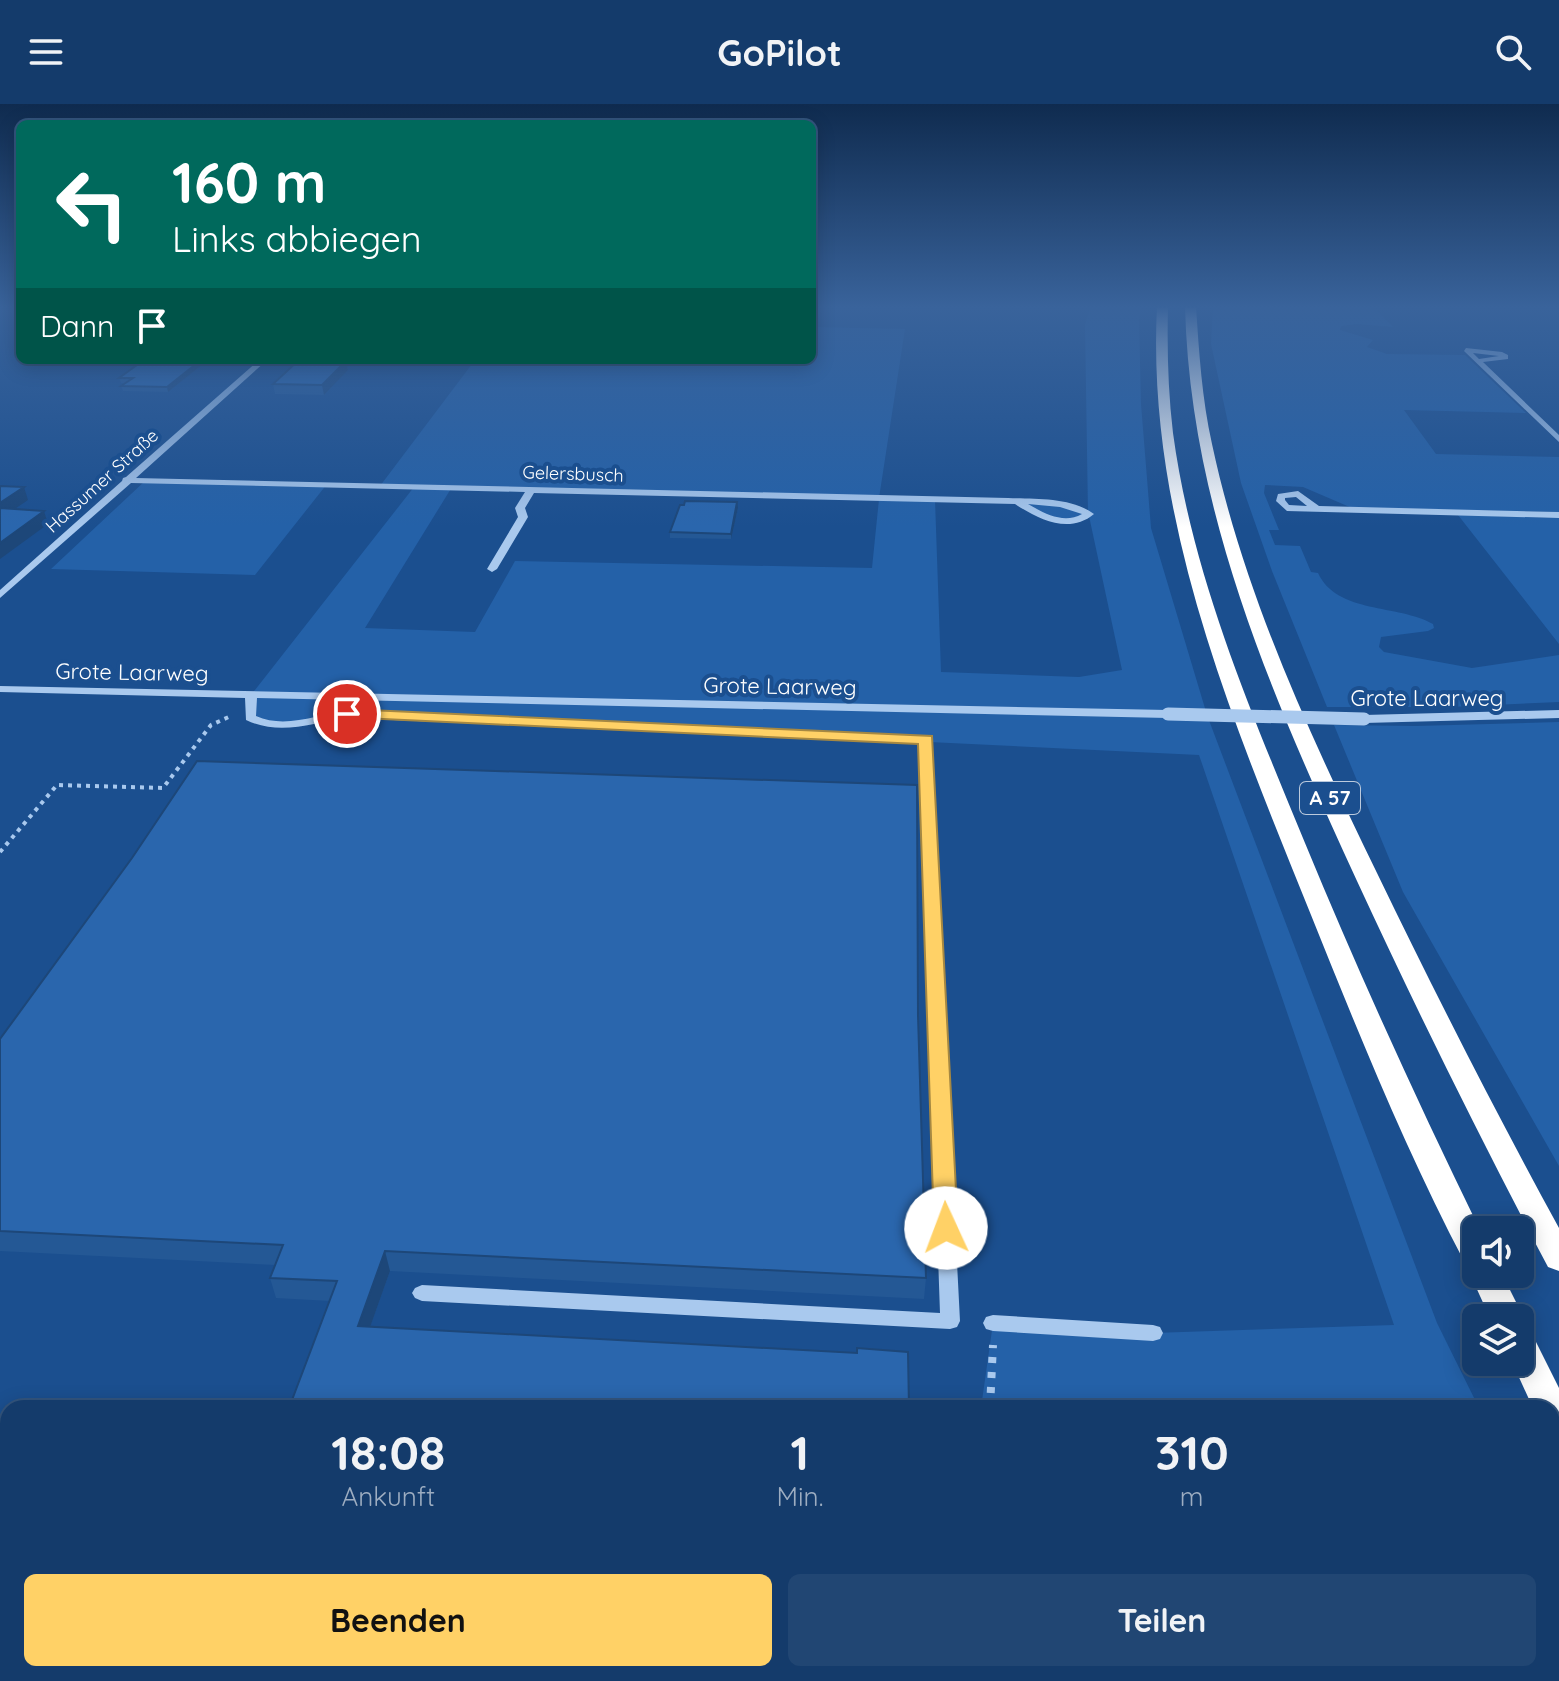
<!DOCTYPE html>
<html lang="de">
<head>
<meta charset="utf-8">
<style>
  :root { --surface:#143b6b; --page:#214673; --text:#f1f3f6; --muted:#9dadc1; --line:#33557e; --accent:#ffd166 }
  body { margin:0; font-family:Quicksand,sans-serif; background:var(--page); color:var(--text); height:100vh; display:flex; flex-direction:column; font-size:30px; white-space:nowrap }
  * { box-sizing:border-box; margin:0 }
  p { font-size:26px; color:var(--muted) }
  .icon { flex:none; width:44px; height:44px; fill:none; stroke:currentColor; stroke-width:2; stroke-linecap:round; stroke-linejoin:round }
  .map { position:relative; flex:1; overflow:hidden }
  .sheet { position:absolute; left:0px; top:1296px; width:1560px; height:282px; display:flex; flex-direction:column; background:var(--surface); border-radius:24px 24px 0 0; box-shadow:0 4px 20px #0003,0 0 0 2px var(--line) }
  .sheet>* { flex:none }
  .top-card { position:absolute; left:16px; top:16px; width:800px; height:244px; border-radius:12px; box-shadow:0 4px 20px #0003,0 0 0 2px var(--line); background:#00695c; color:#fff; overflow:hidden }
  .buttons { position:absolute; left:1462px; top:1112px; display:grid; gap:16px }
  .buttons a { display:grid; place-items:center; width:72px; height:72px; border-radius:12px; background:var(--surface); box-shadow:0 4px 20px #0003,0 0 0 2px var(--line); font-size:40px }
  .pin { position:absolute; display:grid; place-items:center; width:68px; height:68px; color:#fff; margin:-34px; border:4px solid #fff; border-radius:50%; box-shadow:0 2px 8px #0007 }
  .me { position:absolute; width:88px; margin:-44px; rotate:358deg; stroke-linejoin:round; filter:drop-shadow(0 0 6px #0008) }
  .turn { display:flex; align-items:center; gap:28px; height:168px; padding:0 24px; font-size:36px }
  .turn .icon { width:104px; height:104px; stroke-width:2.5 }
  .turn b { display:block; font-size:56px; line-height:68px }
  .then { display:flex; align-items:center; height:76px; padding:0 24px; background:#0003; gap:16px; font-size:30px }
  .eta { display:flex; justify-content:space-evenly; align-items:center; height:136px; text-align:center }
  .eta b { font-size:48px; font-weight:700; line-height:56px }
  .action { display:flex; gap:16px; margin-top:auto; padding:16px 24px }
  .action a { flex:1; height:92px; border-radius:12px; background:var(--accent); color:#111; font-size:32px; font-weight:700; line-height:92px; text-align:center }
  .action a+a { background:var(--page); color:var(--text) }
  header { display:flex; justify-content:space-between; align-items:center; height:104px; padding:0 24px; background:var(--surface); font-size:36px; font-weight:700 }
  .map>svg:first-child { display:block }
</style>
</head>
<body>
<header><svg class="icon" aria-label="menu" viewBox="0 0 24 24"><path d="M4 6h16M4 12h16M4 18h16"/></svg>GoPilot<svg class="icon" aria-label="search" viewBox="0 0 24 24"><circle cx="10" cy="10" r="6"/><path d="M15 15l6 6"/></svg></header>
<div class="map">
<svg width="1559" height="1577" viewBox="0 0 1559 1577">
  <rect width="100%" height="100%" fill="#1b4f8f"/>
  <path fill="#2461a8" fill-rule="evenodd" d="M1142,202l-3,13 2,85 10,124 56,187 230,608 42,85h-498l12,-85 160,10 241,-8 -195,-570 -852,-41c-31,6 -68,20 -97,4l1,-23 163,-208 -34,-1 95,-126h337v-33l93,2 -26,169 56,2 6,172 138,5 43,-7 -33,-154 -36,4 -35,-18c22,1 54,-4 70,11l-3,-188 5,-18zM452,383l427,12 -7,69 -357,-7 -40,71 -110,-4z
    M1213,202h159l21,21 -36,-3 -16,2 -1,4 33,10 -6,7 20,7 78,1 61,58 -122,-3 32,44 123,3v55l-207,-4 -49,-21 -38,-2 -1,8 15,37h-10l6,15 25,1 11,26 7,1c19,41 80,31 115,51l1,4 -6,3 -47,6 -2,10 5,5 88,16 87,-13v47l-110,5h-122l-55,-136 -31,-88 -30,-139z
    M146,376l181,4 -72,91 -204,-6z
    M1458,411l101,3v126z
    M1559,618v444l-156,-274 -69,-167 82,1z
    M1552,1454l7,14v109h-618l1,-7h610z"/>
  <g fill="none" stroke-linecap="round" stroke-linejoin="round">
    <path stroke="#a9c9ee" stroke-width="4" stroke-dasharray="4 5" stroke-linecap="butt" d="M0,748l57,-67 106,3 48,-63 20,-9"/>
    <path stroke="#a9c9ee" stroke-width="8" stroke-dasharray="6 9" stroke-linecap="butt" d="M990,1304l3,-63
      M955,1577l2,-7"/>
    <path fill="#a9c9ee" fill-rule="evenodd" d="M1466,244l36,4 6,3v4l-25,3 76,73v7l-95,-91zM1473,249l26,3 -20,3z
      M259,256h8l-131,118 872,20c27,1 63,-1 86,16 -25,21 -56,5 -79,-10l-481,-11 -9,15 3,9 -31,52 -5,3 -5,-3 31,-52 -3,-9 10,-16 -394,-9 -131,115v-8l122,-109 1,-3 3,-1zM1028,400l32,3 22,7c-18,10 -37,0 -54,-10z
      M1298,387l21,15 240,6v6l-272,-7 -11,-10 2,-7zM1296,393l11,9 -18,-1 -4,-5v-2z
      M0,582l1168,24 6,4 -6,4 -911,-20 -1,18c29,13 61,-1 91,-6l583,27 30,584 -3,6 -7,2 -528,-28 -7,-3 -3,-5 3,-5 7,-3 518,28 -20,-570 -573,-25c-35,5 -67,18 -101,2l-1,-22 -245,-6z
      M1559,606v8l-195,5 -6,-4 6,-4z
      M993,1211l160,10 7,2 3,6 -3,6 -7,2 -160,-10 -7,-2 -3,-6 3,-6z"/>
    <path fill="#fff" fill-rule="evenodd" d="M1157,202h11c-1,43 0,85 5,127 19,142 78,279 132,410 54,131 113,260 175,387h-4v44h26l22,44 -4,7v-7h-30l-20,-44 4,-8 -9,-3c-59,-112 -107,-231 -154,-348 -78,-194 -165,-396 -154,-609z
      M1185,202h11c3,46 6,93 16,138 32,150 98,291 165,429 58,120 118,238 182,355v43l-11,-4c-67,-127 -131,-256 -191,-386 -84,-183 -167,-370 -172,-575z
      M1520,1226l12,4 27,54v32l-7,3v-15h-19l-21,-46h8z"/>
    <path stroke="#a9c9ee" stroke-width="13" d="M1168,610l196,5"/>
  </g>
  <path fill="#245895" d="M208,256l-40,32 -45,-1 -2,-5 5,-3h-5l-2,-5z
    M346,257l2,9 -24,25 -49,-1 -2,-10z
    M738,404l-7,31 -61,-1v-6z
    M918,911l8,263 -2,21 -534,-28 -20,56 487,26 51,-1 -619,56 41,-107 -54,-3 -6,-20 5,-13 -275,-14v-212z"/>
  <path fill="#1d4779" d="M201,256h7l-40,32 -1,-5z
    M346,257l2,9 -24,25 -2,-10z
    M24,383l4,13 -28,19v-16z
    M737,398l1,6 -7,31v-5z
    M44,407l4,13 -48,35v-16z
    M385,1147l5,20 -27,76 -5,-21z
    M485,1570h9l-2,7h-8z"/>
  <path fill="#2a66ad" stroke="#1d4779" stroke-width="2" d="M144,256h57l-34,27 -46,-1 12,-8h-14z
    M299,256h20l27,1 -24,24 -49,-1z
    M0,382l24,1 -24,16z
    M685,397l52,1 -6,32 -61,-2 10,-27h4z
    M0,404l44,3 -44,32z
    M197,657l720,24 1,230 8,263 -541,-27 -27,75 499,27v-5l51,4 1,56h-620l48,-127 -67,-3 13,-33 -283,-14v-192l132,-181z
    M189,1570h296l-1,7h-298z
    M535,1570h279v7h-281z"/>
  <linearGradient id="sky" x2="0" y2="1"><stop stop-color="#0f2b4f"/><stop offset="0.48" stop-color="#39639b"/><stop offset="1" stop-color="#39639b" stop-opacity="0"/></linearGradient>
  <rect width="1559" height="423" fill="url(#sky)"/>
  <path fill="#ffd166" stroke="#a68842" stroke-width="2" d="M347,605l585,27 26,492 -4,7 -8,3 -8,-3 -4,-7 -16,-484 -577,-27 -2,-3z"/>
  <g text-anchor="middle" stroke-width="8" stroke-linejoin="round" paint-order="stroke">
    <g font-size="18" fill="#fff" stroke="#1b4f8f">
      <text transform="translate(573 370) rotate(2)" y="6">Gelersbusch</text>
      <text transform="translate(102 377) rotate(-42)" y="6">Hassumer Straße</text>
    </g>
    <rect fill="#1b4f8f" stroke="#bbcadd" stroke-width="2" x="1300" y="678" width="60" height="32" rx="6"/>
    <g font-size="20" font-weight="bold" fill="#fff">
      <text x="1330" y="701">A 57</text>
    </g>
    <g font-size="22" fill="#fff" stroke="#1b4f8f">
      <text transform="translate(132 568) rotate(1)" y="8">Grote Laarweg</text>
      <text transform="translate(780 582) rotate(1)" y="8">Grote Laarweg</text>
      <text x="1427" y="602">Grote Laarweg</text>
    </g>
  </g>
</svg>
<div class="buttons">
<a><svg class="icon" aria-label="sound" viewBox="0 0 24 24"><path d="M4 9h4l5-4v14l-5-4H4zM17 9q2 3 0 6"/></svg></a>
<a><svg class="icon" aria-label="layers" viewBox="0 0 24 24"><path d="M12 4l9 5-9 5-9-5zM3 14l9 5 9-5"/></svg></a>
</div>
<div class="pin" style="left:347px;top:610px;background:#d93025"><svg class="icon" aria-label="arrive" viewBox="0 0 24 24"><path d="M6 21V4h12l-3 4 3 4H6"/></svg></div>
<svg class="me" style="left:946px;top:1124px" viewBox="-20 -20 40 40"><circle r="19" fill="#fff"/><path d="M0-13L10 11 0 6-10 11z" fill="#ffd166"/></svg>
<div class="top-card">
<div class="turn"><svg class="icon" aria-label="left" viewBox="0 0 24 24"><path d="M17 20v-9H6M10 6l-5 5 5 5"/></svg><div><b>160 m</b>Links abbiegen</div></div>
<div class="then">Dann<svg class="icon" aria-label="arrive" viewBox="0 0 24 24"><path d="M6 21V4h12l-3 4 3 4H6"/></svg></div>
</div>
<section class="sheet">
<div class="eta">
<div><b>18:08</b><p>Ankunft</p></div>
<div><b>1</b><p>Min.</p></div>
<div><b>310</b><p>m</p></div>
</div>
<div class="action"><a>Beenden</a><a>Teilen</a></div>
</section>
</div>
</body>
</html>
